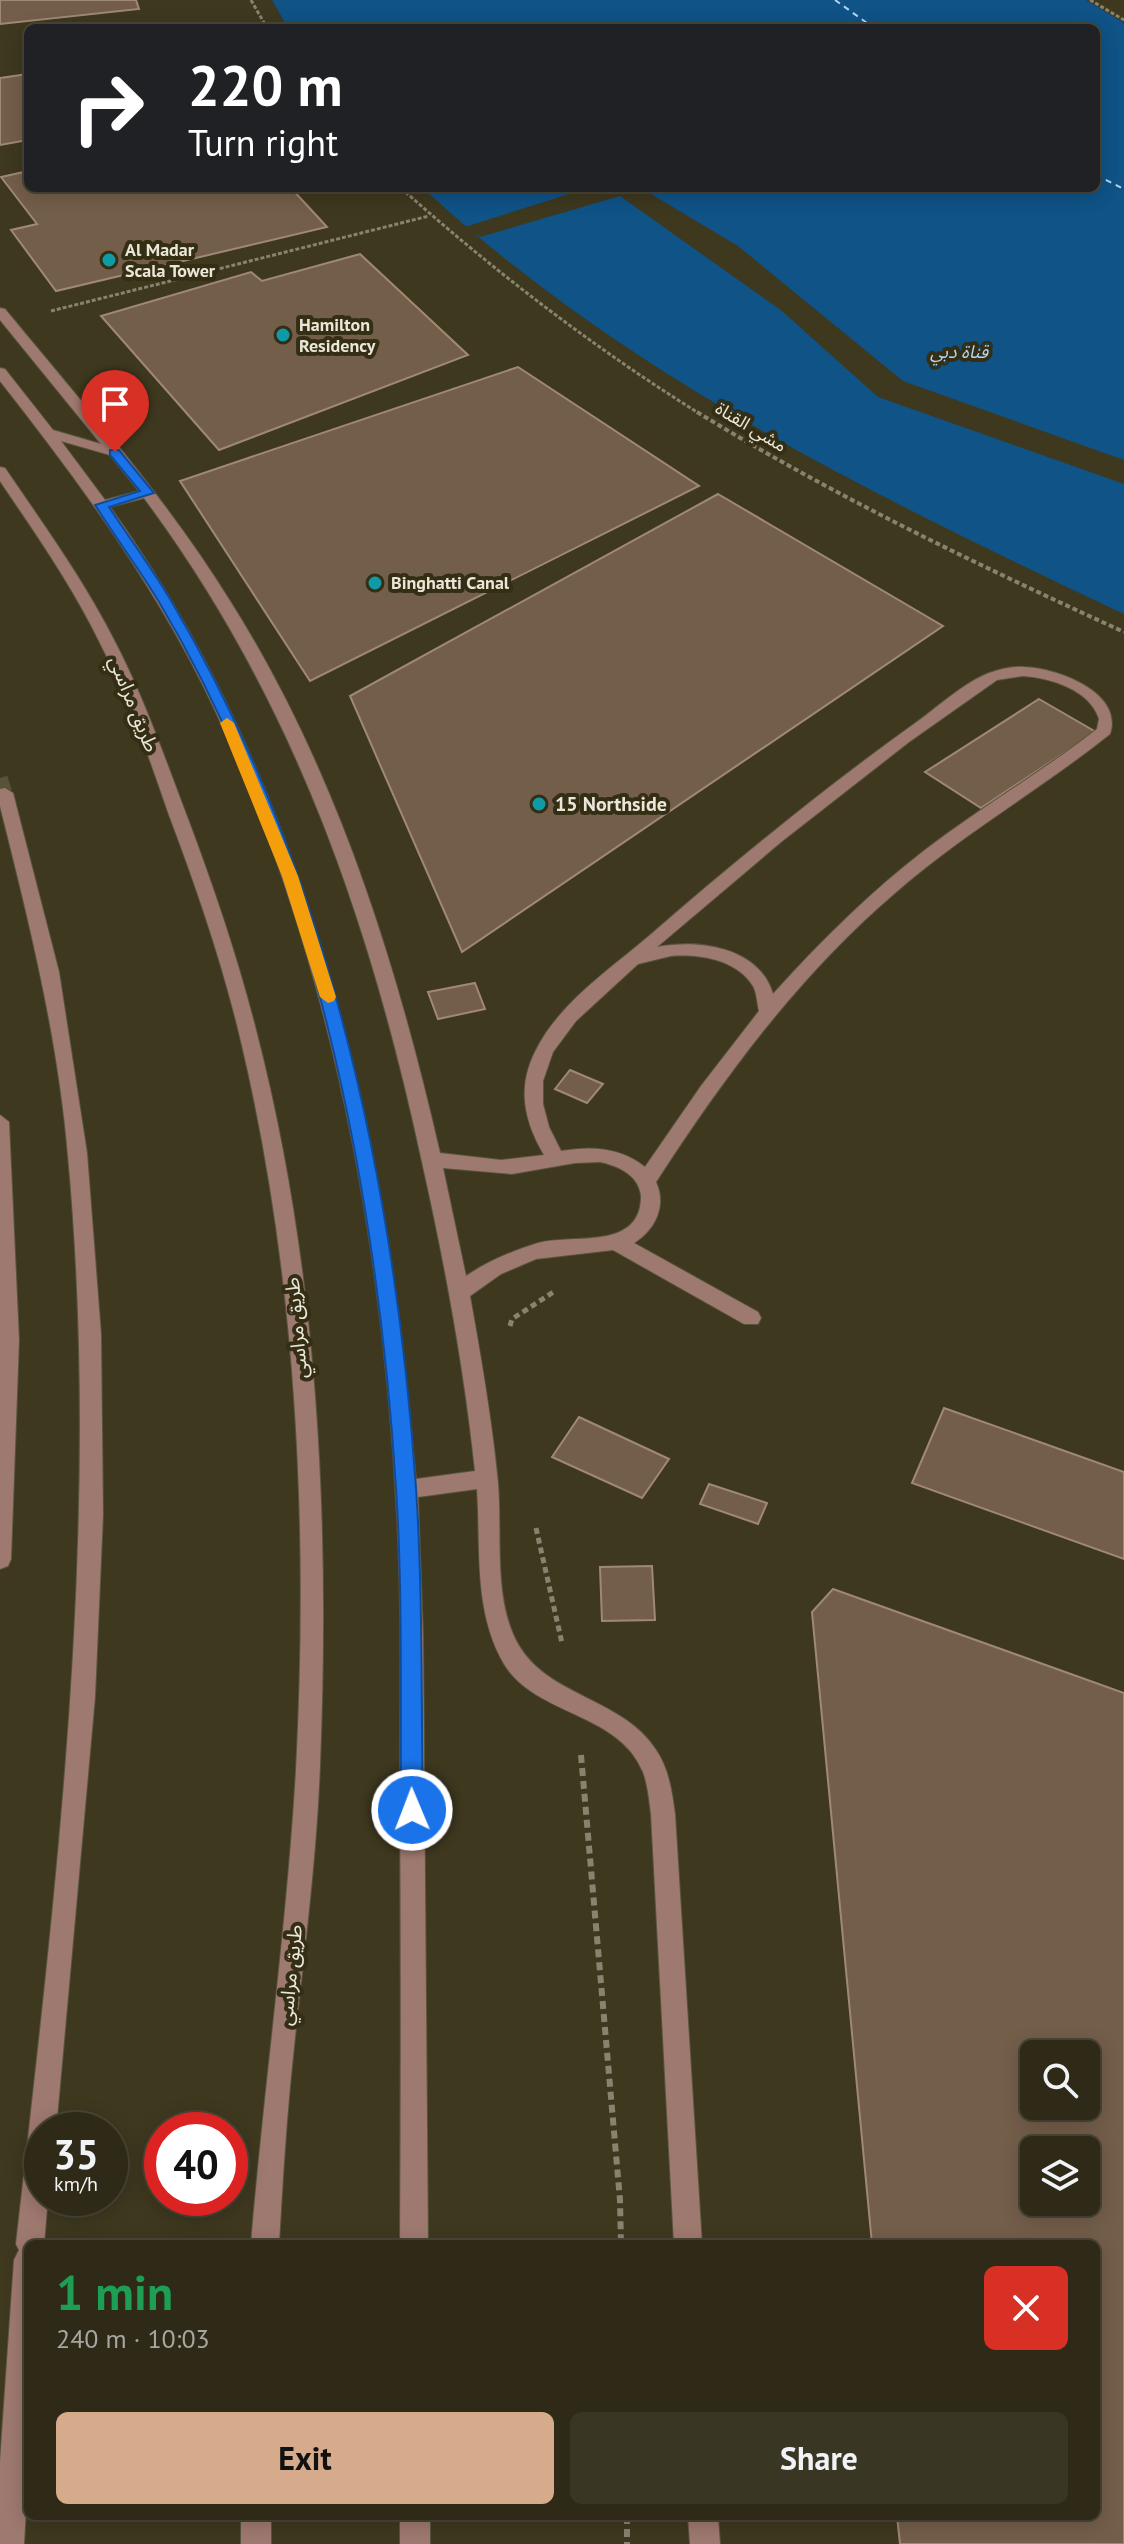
<!DOCTYPE html>
<html lang="en">
<head>
<meta charset="utf-8">
<style>
  :root { --surface:#2e2a17; --page:#3a3624; --text:#f1f3f6; --muted:#a7a7a1; --line:#494636; --accent:#d6ab8b }
  body { margin:0; font-family:"PT Sans","Noto Sans Arabic",sans-serif; background:var(--page); color:var(--text); height:100vh; display:flex; flex-direction:column; font-size:30px; white-space:nowrap }
  * { box-sizing:border-box; margin:0 }
  p { font-size:26px; color:var(--muted) }
  .icon { flex:none; width:44px; height:44px; fill:none; stroke:currentColor; stroke-width:2; stroke-linecap:round; stroke-linejoin:round }
  .map { position:relative; flex:1; overflow:hidden }
  .drawer { position:absolute; left:24px; top:2240px; width:1076px; height:280px; display:flex; flex-direction:column; background:var(--surface); border-radius:12px; box-shadow:0 4px 20px #0003,0 0 0 2px var(--line) }
  .drawer>* { flex:none }
  .banner { position:absolute; left:24px; top:24px; width:1076px; height:168px; border-radius:12px; box-shadow:0 4px 20px #0003,0 0 0 2px var(--line); background:#202124; color:#fff; overflow:hidden }
  .controls { position:absolute; left:1020px; top:2040px; display:grid; gap:16px }
  .controls a { display:grid; place-items:center; width:80px; height:80px; border-radius:12px; background:var(--surface); box-shadow:0 4px 20px #0003,0 0 0 2px var(--line); font-size:40px }
  .speed { position:absolute; left:24px; top:2112px; display:flex; gap:16px; font-size:40px; font-weight:700; text-align:center }
  .speed>* { display:grid; place-content:center; width:104px; height:104px; border-radius:50%; background:var(--surface); box-shadow:0 4px 20px #0003,0 0 0 2px var(--line); line-height:1 }
  .speed small { font-size:20px; font-weight:400 }
  .speed .limit { border:12px solid #d22; background:#fff; color:#111 }
  .pin { position:absolute; display:grid; place-items:center; width:68px; height:68px; color:#fff; margin:-82px -34px; border-radius:50% 50% 50% 0; rotate:-45deg; box-shadow:0 0 8px #0007 }
  .pin .icon { rotate:45deg }
  .me { position:absolute; width:88px; margin:-44px; rotate:359deg; stroke-linejoin:round; filter:drop-shadow(0 0 6px #0008) }
  .turn { display:flex; align-items:center; gap:28px; height:168px; padding:0 32px; font-size:36px }
  .turn .icon { width:104px; height:104px; stroke-width:2.5 }
  .turn b { display:block; font-size:56px; line-height:68px }
  .round { display:grid; place-items:center; flex:none; width:84px; height:84px; border-radius:12px; background:var(--page) }
  .headline { display:flex; align-items:center; justify-content:space-between; height:136px; padding:0 32px }
  h1 { font-size:48px; font-weight:700; line-height:60px; color:#1e9e55 }
  .primary-button { display:flex; gap:16px; margin-top:auto; padding:16px 32px }
  .primary-button a { flex:1; height:92px; border-radius:12px; background:var(--accent); color:#111; font-size:32px; font-weight:700; line-height:92px; text-align:center }
  .primary-button a+a { background:var(--page); color:var(--text) }
  .map>svg:first-child { display:block }
</style>
</head>
<body>
<div class="map">
<svg width="1124" height="2544" viewBox="0 0 1124 2544">
  <rect width="100%" height="100%" fill="#3e381f"/>
  <path fill="#0f5387" d="M272,0h814l38,23v591c-247,-117 -499,-238 -701,-426h673v-160h-808z"/>
  <path fill="#3e381f" d="M588,188h53l97,58 165,135 221,79v24l-246,-87 -96,-86 -162,-115 -140,41 -15,-10z"/>
  <g fill="none" stroke-linecap="round" stroke-linejoin="round">
    <path stroke="#b4d3f2" stroke-width="2" stroke-dasharray="6 5" stroke-linecap="butt" d="M835,0l39,28
      M1096,175l28,14"/>
  </g>
  <path fill="#735e4a" stroke="#a08974" stroke-width="2" fill-rule="evenodd" d="M0,0h136l3,9 -139,15z
    M28,74v66l-28,5v-67z
    M28,171v17h263l36,39 -271,64 -45,-61 26,-6 -36,-47z
    M360,254l108,101 -249,95 -118,-134 150,-44 11,9z
    M518,367l181,119 -389,195 -130,-200z
    M718,494l225,132 -481,326 -112,-256z
    M1039,699l57,33 -115,76 -56,-36z
    M475,983l10,26 -47,10 -10,-27z
    M570,1070l33,14 -16,19 -32,-14z
    M944,1408l180,64v87l-212,-76z
    M579,1417l90,42 -27,39 -90,-41z
    M709,1484l58,19 -9,21 -58,-20z
    M652,1566l3,54 -53,1 -2,-54z
    M833,1589l291,104v851h-224l-3,-28h199v-272h-224l-60,-632zM1034,2054h52v52h-52zM1034,2150h52v52h-52z"/>
  <g fill="none" stroke-linecap="round" stroke-linejoin="round">
    <path stroke="#58523b" stroke-width="15" stroke-dasharray="15 8" stroke-linecap="butt" d="M0,778l5,15"/>
    <g stroke="#5a543d" stroke-width="2">
      <path id="minor" d="M0,308l5,1c78,95 160,187 225,292 106,168 166,360 210,552l61,7 43,-5c-20,-34 -27,-67 -9,-103 23,-48 74,-82 114,-116 85,-74 173,-146 265,-212 23,-16 49,-41 75,-51 11,-4 24,-7 36,-6 31,1 99,25 85,67 -70,56 -148,100 -215,159 -96,82 -171,184 -239,289 11,24 -1,48 -22,61l124,69 3,6 -3,6h-14l-131,-74 -77,9 -35,15 -31,22c11,61 22,124 28,187 4,48 -4,106 15,151 26,63 108,61 143,116 13,19 16,42 19,64l27,430h-28l-23,-430c-2,-14 -3,-29 -8,-42 -24,-60 -107,-56 -139,-108 -31,-53 -23,-116 -27,-175l-59,8 5,140 5,607h-28c1,-151 1,-301 0,-452 0,-91 2,-183 -3,-275 -14,-275 -65,-557 -183,-809 -56,-119 -133,-224 -214,-327v-13l5,1 48,61 48,14 -101,-124zM61,441l49,14 29,36 -34,9zM144,498c149,200 226,422 278,664 23,102 42,205 53,309l-59,8c-32,-341 -102,-689 -306,-972zM1023,676c28,2 67,14 76,43l-2,10c-55,43 -116,78 -172,121 -56,43 -105,92 -152,144 -14,-47 -74,-55 -116,-47l124,-105 128,-100 88,-62zM671,956c28,-2 65,3 82,30 4,7 4,17 6,25l-58,75 -56,81c-25,-20 -54,-21 -84,-16l-12,-24 -6,-23v-23l10,-29 23,-31 62,-57zM600,1162c15,3 34,11 39,26 3,7 2,12 1,19 -9,42 -70,27 -102,36 -26,8 -50,18 -72,33l-23,-108 69,6 63,-11z
        M0,467l5,1c38,56 78,111 109,172 30,57 51,119 74,179 26,69 50,140 68,211 62,239 74,490 64,735 -4,108 -20,215 -30,322 -5,52 -8,105 -11,157h-28c13,-158 36,-316 45,-474 13,-246 1,-498 -57,-737 -18,-74 -43,-147 -70,-218 -20,-58 -40,-116 -68,-170 -28,-58 -65,-111 -101,-164z
        M5,788l8,5 46,179 28,181 14,181 2,181 -8,182 -39,433h-14v68h6l-4,46h-16v233l-4,67h-24v-82l14,-202 5,-10 -3,-6c41,-362 86,-724 52,-1088 -10,-119 -39,-235 -68,-350v-17z
        M0,1115l9,7 10,218 -8,219 -3,7 -8,3z
        M241,2516h30v28h-30z
        M400,2516h30v28h-30z
        M688,2516h30l2,28h-30z"/>
    </g>
    <path stroke="#88836f" stroke-width="3" stroke-dasharray="4 2" stroke-linecap="butt" d="M251,0l16,28
      M1090,0l34,20
      M401,188c94,84 192,159 299,226
      M51,311l378,-95"/>
    <path stroke="#88836f" stroke-width="4" stroke-dasharray="5 3" stroke-linecap="butt" d="M697,412c137,84 281,153 427,220"/>
    <path stroke="#88836f" stroke-width="5" stroke-dasharray="6 4" stroke-linecap="butt" d="M510,1326l2,-7 43,-28
      M536,1528l26,115"/>
    <path stroke="#88836f" stroke-width="6" stroke-dasharray="8 5" stroke-linecap="butt" d="M581,1755l39,445 1,44
      M627,2516v28"/>
    <use href="#minor" fill="#9e7970" fill-rule="evenodd"/>
  </g>
  <path fill="#1a73e8" stroke="#114b97" stroke-width="2" d="M110,450h9l35,43 -45,14c21,32 45,64 64,97 156,266 222,579 243,884 7,106 5,215 7,322l-3,7 -8,3 -7,-3 -4,-7c-1,-107 2,-216 -5,-322 -19,-299 -82,-626 -237,-886 -20,-33 -43,-64 -64,-97l45,-14 -30,-36z"/>
  <path fill="#f59e0b" d="M227,718l7,5 64,153 38,121 -2,4 -6,2 -8,-6 -38,-121 -62,-153z"/>
  <g fill="#0f9aa8" stroke="#342e15" stroke-width="3">
    <circle cx="109" cy="260" r="8"/>
    <circle cx="283" cy="335" r="8"/>
    <circle cx="375" cy="583" r="8"/>
    <circle cx="539" cy="804" r="8"/>
  </g>
  <g text-anchor="middle" stroke-width="8" stroke-linejoin="round" paint-order="stroke">
    <g font-size="18" font-weight="bold" fill="#ebe7d8" stroke="#342e15" text-anchor="start">
      <text x="125" y="256">Al Madar<tspan x="125" dy="21">Scala Tower</tspan></text>
      <text x="299" y="331">Hamilton<tspan x="299" dy="21">Residency</tspan></text>
      <text x="391" y="589">Binghatti Canal</text>
    </g>
    <g font-size="18" font-style="italic" fill="#b4d3f2" stroke="#342e15">
      <text x="959" y="358">قناة دبي</text>
    </g>
    <g font-size="18" fill="#ebe7d8" stroke="#342e15">
      <text transform="translate(751 427) rotate(31)" y="6">مشي القناة</text>
    </g>
    <g font-size="20" fill="#ebe7d8" stroke="#342e15">
      <text transform="translate(134 704) rotate(68)" y="7">طريق مراسي</text>
      <text transform="translate(296 1328) rotate(-95)" y="7">طريق مراسي</text>
      <text transform="translate(290 1975) rotate(-84)" y="7">طريق مراسي</text>
    </g>
    <g font-size="20" font-weight="bold" fill="#ebe7d8" stroke="#342e15" text-anchor="start">
      <text x="555" y="811">15 Northside</text>
    </g>
  </g>
</svg>
<div class="controls">
<a><svg class="icon" aria-label="search" viewBox="0 0 24 24"><circle cx="10" cy="10" r="6"/><path d="M15 15l6 6"/></svg></a>
<a><svg class="icon" aria-label="layers" viewBox="0 0 24 24"><path d="M12 4l9 5-9 5-9-5zM3 14l9 5 9-5"/></svg></a>
</div>
<div class="speed"><div>35<small>km/h</small></div><div class="limit">40</div></div>
<div class="pin" style="left:115px;top:452px;background:#d93025"><svg class="icon" aria-label="arrive" viewBox="0 0 24 24"><path d="M6 21V4h12l-3 4 3 4H6"/></svg></div>
<svg class="me" style="left:412px;top:1810px" viewBox="-20 -20 40 40"><circle r="17" fill="#1a73e8" stroke="#fff" stroke-width="3"/><path d="M0-11L8 9 0 5-8 9z" fill="#fff"/></svg>
<div class="banner">
<div class="turn"><svg class="icon" aria-label="right" viewBox="0 0 24 24"><path d="M7 20v-9h11M14 6l5 5-5 5"/></svg><div><b>220 m</b>Turn right</div></div>
</div>
<section class="drawer">
<div class="headline"><div><h1>1 min</h1><p>240 m · 10:03</p></div><a class="round" style="background:#d93025;color:#fff"><svg class="icon" aria-label="close" viewBox="0 0 24 24"><path d="M6 6l12 12M18 6L6 18"/></svg></a></div>
<div class="primary-button"><a>Exit</a><a>Share</a></div>
</section>
</div>
</body>
</html>
